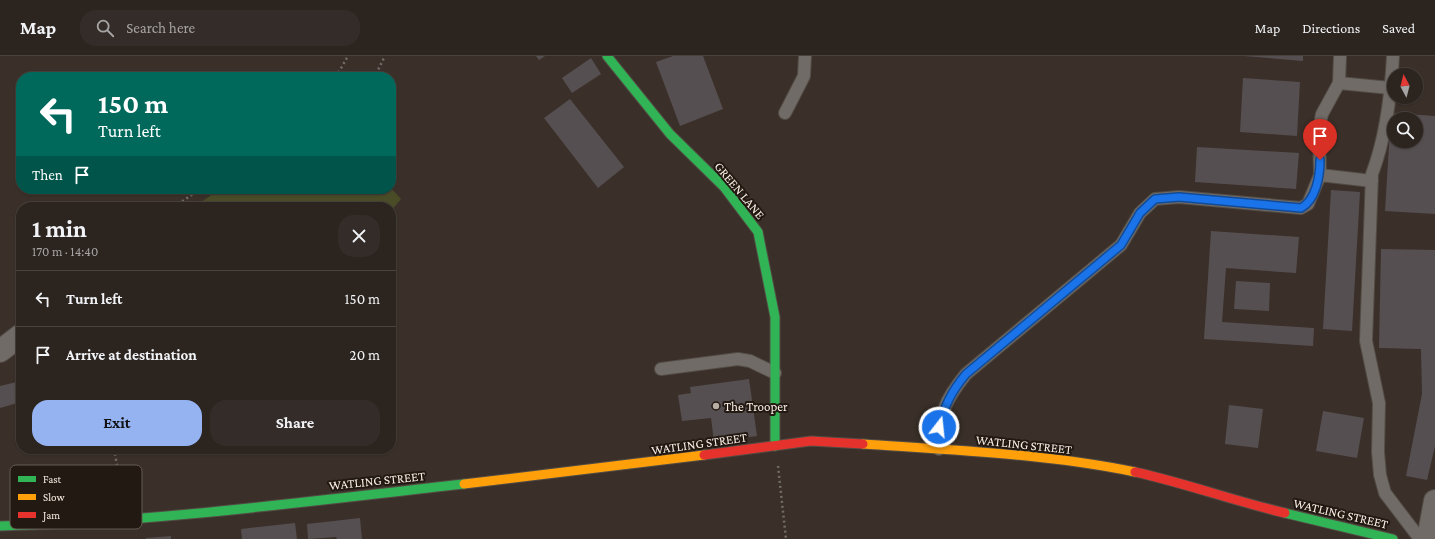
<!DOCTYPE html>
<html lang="en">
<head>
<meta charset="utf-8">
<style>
  :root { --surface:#2c241f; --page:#342c28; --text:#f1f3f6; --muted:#a6a4a4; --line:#48413d; --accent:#95b2f1 }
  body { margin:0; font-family:"Crimson Pro",serif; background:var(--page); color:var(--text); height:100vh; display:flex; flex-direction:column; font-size:15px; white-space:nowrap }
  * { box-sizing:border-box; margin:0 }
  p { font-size:13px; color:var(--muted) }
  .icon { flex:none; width:22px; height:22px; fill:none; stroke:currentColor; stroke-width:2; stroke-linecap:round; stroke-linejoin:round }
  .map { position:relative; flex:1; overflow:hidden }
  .sheet { position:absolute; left:16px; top:146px; width:380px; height:252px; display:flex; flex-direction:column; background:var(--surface); border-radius:16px; box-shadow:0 1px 3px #0004,0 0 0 1px var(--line) }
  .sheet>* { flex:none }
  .guide { position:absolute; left:16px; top:16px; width:380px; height:122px; border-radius:16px; box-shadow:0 1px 3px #0004,0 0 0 1px var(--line); background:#00695c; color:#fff; overflow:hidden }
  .needle { width:26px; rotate:353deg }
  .controls { position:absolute; left:1387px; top:12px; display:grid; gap:8px }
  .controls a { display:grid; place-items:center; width:36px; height:36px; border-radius:50%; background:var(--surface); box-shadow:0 1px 3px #0004,0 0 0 1px var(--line); font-size:20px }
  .pin { position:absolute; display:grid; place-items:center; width:34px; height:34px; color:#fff; margin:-41px -17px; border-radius:50% 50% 50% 0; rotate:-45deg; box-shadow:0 0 4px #0007 }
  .pin .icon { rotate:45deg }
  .me { position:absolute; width:44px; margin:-22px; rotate:16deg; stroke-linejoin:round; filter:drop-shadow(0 0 3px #0008) }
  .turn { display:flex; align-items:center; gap:14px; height:84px; padding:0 16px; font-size:18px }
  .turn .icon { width:52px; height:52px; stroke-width:2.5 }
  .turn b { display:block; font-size:28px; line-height:34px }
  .then { display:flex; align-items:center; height:38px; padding:0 16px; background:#0003; gap:8px; font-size:15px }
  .round { display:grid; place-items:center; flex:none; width:42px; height:42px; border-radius:16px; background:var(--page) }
  .overview { display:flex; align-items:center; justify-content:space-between; height:68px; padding:0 16px }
  h1 { font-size:24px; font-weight:700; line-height:30px }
  .cta { display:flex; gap:8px; margin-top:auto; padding:8px 16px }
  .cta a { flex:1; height:46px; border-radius:16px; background:var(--accent); color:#111; font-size:16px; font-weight:700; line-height:46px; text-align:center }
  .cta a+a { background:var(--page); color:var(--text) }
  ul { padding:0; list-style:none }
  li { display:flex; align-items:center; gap:12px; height:56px; padding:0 16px; border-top:1px solid var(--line) }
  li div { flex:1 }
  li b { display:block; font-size:15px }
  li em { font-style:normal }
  header { display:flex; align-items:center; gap:24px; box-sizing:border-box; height:56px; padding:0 20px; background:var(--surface); border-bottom:1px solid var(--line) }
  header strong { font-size:19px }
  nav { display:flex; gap:22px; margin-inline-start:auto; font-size:14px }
  .search { width:280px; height:36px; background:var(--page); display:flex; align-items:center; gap:10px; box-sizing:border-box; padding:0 14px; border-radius:16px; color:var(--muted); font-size:15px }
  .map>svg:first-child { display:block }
</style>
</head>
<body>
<header>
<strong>Map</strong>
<div class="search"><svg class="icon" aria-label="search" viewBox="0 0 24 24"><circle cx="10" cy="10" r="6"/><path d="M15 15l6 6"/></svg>Search here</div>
<nav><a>Map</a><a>Directions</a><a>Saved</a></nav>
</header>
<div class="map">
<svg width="1435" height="483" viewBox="0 0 1435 483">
  <rect width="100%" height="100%" fill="#3a3029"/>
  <path fill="#4a4c28" d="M391,132l10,11 -10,12v-4h-197l26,-18z"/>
  <path fill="#564f51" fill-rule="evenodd" d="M536,0h9l-6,4z
    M673,0h30l20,53 -43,17 -24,-64z
    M1244,0h59v5z
    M591,2l10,16 -29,19 -10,-15z
    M1243,22l57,4 -3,54 -57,-4z
    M570,43l54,68 -26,21 -54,-70z
    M1391,57l44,3v98l-50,-3zM1394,63h22v22h-22z
    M1197,91l102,6 -3,36 -101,-7z
    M1331,134l29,2 -8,139 -29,-2z
    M1211,175l88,6 -3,36 -70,-5 -4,54 92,6 -1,18 -109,-7z
    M1381,193l54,1v196l-8,34 -21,-4 16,-82 -1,-45 -42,-1z
    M1236,225l34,2 -1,28 -35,-2z
    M749,323l8,57 -43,6 -3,-24 -29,3 -4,-26 13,-2 -1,-6z
    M21,325v21l-21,6v-22z
    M1229,349l34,4 -5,39 -33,-4z
    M1323,355l41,7 -7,40 -41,-7z
    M360,462l2,21h-25l-1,-2 -28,2 -1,-15z
    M295,467l2,16h-55l-1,-10z
    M171,480v3h-25v-1z"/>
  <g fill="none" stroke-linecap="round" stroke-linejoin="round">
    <g stroke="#534c45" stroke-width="14">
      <path id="lane" d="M1393,0c-2,39 -7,81 -21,118l-6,167 13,62 -1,49 2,23 5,18 35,46
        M1339,27l1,-27
        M785,57l19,-37 1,-20
        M1372,125l-52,-6 -1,-46 3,-15 17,-31 51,5
        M661,313l77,-10 12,2 25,12
        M939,393c-1,-34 6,-49 27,-75l155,-129 19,-32 15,-14 24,-2 122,11 7,-4 12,-29"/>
    </g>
    <g stroke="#534c45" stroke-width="24">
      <path id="street" d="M0,295l21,-16
        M1428,483l7,-38"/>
    </g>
    <g stroke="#534c45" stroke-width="11">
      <path id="fast" d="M607,0l63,78 54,53 34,45 17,85v129
        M1285,457l108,26
        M0,470c155,-4 310,-25 464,-42"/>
    </g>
    <g stroke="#534c45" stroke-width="11">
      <path id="slow" d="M863,388c89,6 185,10 272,28
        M464,428l240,-29"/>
    </g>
    <g stroke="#534c45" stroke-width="11">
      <path id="jam" d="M704,399l107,-14 52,3
        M1135,416c50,11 99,29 150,41"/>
    </g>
    <path stroke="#726c69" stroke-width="2.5" stroke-dasharray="2 3" stroke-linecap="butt" d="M336,21l12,-21
      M382,21l-5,-5 8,-16
      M391,30l5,6 -5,5
      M174,151l26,-18
      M114,393l9,49
      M778,410l8,73"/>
    <use href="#lane" stroke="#706b67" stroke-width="12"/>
    <use href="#street" stroke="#706b67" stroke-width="22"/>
    <use href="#fast" stroke="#30b455" stroke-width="9"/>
    <use href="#slow" stroke="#ff9f0a" stroke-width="9"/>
    <use href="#jam" stroke="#e5322d" stroke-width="9"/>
  </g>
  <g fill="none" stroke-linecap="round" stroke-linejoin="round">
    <g stroke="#114b97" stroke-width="10">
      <path id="route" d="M939,371c6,-22 12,-35 27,-53l155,-129 19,-32 15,-14 24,-2 122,11c15,-8 19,-32 19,-48"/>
    </g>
    <use href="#route" stroke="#1a73e8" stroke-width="7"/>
  </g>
  <circle fill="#b8ada4" stroke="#221913" stroke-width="1.5" cx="716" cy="350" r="4"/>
  <g text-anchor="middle" stroke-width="4" stroke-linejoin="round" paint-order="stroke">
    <g font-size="13" fill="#fcf0e6" stroke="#221913">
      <text transform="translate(740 134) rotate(50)" y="5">GREEN LANE</text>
      <text transform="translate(699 387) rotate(-8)" y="5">WATLING STREET</text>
      <text transform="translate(1024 388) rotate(6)" y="5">WATLING STREET</text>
      <text transform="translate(377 424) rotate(-6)" y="5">WATLING STREET</text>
      <text transform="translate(1341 457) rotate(13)" y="5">WATLING STREET</text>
    </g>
    <g font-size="13" fill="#fcf0e6" stroke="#221913" text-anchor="start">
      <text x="724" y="355">The Trooper</text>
    </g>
  </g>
  <rect x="10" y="409" width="132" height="64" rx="6" fill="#221913" stroke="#635a52" stroke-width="1"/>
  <rect x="18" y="420" width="18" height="6" fill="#30b455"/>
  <rect x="18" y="438" width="18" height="6" fill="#ff9f0a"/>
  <rect x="18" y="456" width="18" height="6" fill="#e5322d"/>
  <g font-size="11" fill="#fcf0e6">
    <text x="43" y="427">Fast</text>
    <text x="43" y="445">Slow</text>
    <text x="43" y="463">Jam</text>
  </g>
</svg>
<div class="controls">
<a><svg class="needle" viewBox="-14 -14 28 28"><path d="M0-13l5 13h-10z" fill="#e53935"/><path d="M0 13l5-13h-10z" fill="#a6a4a4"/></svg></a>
<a><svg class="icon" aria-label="search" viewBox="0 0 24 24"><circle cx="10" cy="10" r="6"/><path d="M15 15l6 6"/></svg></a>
</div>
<div class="pin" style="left:1320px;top:104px;background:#d93025"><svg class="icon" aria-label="arrive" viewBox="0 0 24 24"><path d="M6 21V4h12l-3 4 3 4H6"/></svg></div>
<svg class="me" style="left:939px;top:371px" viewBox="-20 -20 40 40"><circle r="17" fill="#1a73e8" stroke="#fff" stroke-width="3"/><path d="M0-11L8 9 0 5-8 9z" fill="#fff"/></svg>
<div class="guide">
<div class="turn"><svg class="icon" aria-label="left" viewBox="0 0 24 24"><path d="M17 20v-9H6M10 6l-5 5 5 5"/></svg><div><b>150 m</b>Turn left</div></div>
<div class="then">Then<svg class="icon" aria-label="arrive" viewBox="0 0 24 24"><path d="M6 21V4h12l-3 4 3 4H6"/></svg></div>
</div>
<section class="sheet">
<div class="overview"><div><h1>1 min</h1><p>170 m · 14:40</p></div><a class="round"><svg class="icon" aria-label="close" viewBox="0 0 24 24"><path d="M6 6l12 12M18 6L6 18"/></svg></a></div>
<ul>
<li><svg class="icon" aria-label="left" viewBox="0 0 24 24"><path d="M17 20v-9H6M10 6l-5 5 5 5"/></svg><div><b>Turn left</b></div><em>150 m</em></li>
<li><svg class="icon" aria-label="arrive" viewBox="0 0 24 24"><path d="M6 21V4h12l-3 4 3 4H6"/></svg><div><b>Arrive at destination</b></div><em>20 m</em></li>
</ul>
<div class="cta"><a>Exit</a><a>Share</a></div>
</section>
</div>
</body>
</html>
